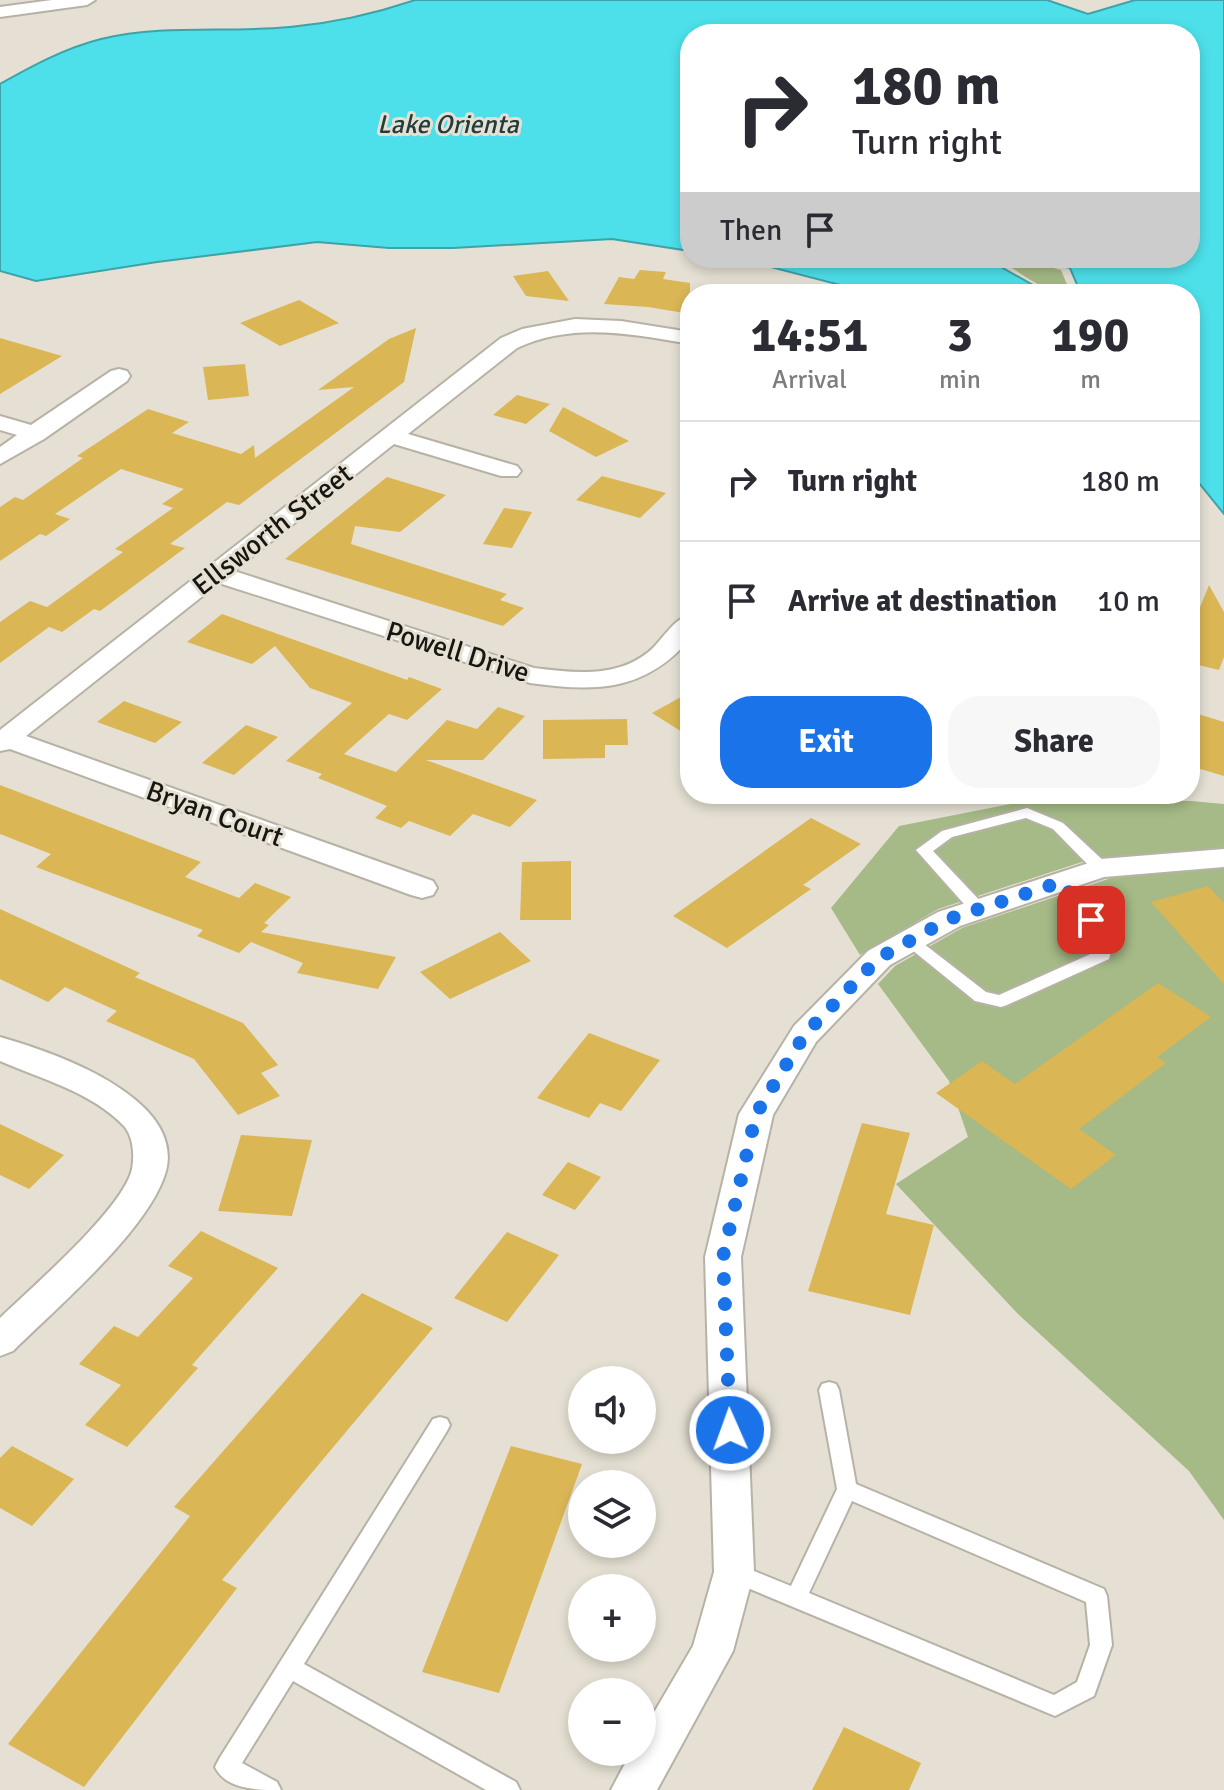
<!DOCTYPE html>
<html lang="en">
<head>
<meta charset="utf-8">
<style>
  :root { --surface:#fff; --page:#f7f7f7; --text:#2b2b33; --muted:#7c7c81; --line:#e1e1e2; --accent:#1a73e8 }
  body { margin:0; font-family:Signika,sans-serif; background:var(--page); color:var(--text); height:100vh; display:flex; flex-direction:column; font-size:30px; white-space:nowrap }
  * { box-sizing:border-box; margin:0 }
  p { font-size:26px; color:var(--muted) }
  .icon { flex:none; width:44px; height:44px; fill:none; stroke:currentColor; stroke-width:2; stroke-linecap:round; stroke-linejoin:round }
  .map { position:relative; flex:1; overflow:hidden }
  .details { position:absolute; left:680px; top:284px; width:520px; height:520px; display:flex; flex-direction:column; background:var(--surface); border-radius:32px; box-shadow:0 4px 12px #0003 }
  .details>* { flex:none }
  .banner { position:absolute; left:680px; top:24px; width:520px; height:244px; border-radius:32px; box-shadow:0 4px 12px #0003; background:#fff; color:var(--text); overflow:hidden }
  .tools { position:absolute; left:568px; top:1366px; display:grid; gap:16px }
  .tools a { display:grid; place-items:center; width:88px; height:88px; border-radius:50%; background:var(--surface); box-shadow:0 4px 12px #0003; font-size:40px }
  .pin { position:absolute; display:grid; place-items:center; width:68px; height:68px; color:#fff; margin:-34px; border-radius:16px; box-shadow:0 4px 12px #0006 }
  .me { position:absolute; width:88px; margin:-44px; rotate:358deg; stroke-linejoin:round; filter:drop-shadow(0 0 6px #0008) }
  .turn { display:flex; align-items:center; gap:28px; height:168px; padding:0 40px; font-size:36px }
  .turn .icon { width:104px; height:104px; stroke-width:2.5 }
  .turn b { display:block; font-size:56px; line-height:68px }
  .then { display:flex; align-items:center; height:76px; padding:0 40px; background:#0003; gap:16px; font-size:30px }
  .eta { display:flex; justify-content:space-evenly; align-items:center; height:136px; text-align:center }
  .eta b { font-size:48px; font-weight:700; line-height:56px }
  .action { display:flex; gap:16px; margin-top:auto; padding:16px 40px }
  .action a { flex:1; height:92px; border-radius:32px; background:var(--accent); color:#fff; font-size:32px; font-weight:700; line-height:92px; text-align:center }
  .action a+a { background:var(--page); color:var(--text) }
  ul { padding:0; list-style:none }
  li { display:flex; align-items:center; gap:24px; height:120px; padding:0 40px; border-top:2px solid var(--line) }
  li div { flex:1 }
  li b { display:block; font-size:30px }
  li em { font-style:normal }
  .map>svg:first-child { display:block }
</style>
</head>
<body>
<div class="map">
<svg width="1224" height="1790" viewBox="0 0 1224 1790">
  <rect width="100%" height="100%" fill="#e5e0d3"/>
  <path fill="#a5ba86" d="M998,258h20l43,12 10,24c-25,0 -53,-22 -73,-36z
    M1030,800l161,1 33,3v44l-130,10 -156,51 -78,46 -29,-47 68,-82z
    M1224,868v652l-35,-49 -171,-157 -122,-130 72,-47 -19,-56 -71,-97 17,-18 67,-38 149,-50z"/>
  <path fill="#4de0ea" stroke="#3da3a9" stroke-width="2" d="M415,0h632l41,14 47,-14h89v514l-34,-42v-178h-109l-11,-26 -36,-10h156v-224h-500v166l-3,3 3,1v47l-78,-12 -159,9h-64l-72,-6 -160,20 -121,19 -36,-10v-187c32,-18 65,-36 101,-45 63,-15 125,-6 189,-12 44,-4 84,-13 125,-27z
    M736,258h249l64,36h-174z"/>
  <path fill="#dab655" d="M640,270l26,2 -3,7 27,4v31l-42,-7 -44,-3 15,-27 15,2z
    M548,271l21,30 -43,-5 -13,-20z
    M299,300l40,23 -59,23 -40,-23z
    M416,328l-12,54 -165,123 -12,-3 -57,42 15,4 -85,63 -6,-2 -32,23 -13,-5 -49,36v-41l30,-21 17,6 76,-55 -8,-3 58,-41 -11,-4 22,-15 -63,-20 -66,45 15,5 -24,17 -6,-2 -40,27v-54l15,-10 8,3 60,-42 -6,-2 71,-47 41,13 -17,11 69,21 13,-9 1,13 99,-71 -36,3 71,-51z
    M0,338l62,18 -62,38z
    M245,364l4,32 -41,4 -5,-33z
    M517,395l33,9 -24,20 -33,-9z
    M563,407l66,34 -33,16 -47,-26z
    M602,476l64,17 -26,25 -64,-18z
    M387,477l59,18 -46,37 -45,-6 -4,18 156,50 -7,6 24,8 -21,18 -218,-67z
    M504,508l28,4 -20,36 -29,-4z
    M1209,585l15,27v45l-5,13 -29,-7v-31z
    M222,614l185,66 2,-3 33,12 -35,31 -18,-6 -45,40 52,18 51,-52 30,9 21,-22 27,9 -42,44h-57l111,40 -27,27 -37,-13 -23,22 -41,-15 -8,7 -26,-10 12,-12 -69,-28 4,-4 -36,-13 66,-58 -42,-15 -35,-42 -23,18 -65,-22z
    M690,692v45l-38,-24z
    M124,701l58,21 -27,21 -58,-21z
    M1198,714l26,8v54l-34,-10v-40z
    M627,719l1,26h-23v13l-62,1v-39z
    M246,725l32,12 -44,38 -32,-12z
    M0,785l201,77 -16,15 54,21 16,-15 36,14 -27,26 5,2 -8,7 135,25 -18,32 -81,-16 6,-10 -52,-21 -12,11 -42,-17 6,-6 -167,-63 15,-13 -51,-20z
    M811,818l50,26 -58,41 8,4 -84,59 -54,-32z
    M571,861v59h-51l2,-58z
    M1208,886l16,17v81l-73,-82z
    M0,909l140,64 -5,4 108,46 35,42 -17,8 19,23 -42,19 -44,-56 -88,-38 11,-10 -52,-24 -17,15 -48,-23z
    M500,932l31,29 -81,38 -30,-27z
    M1158,983l53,34 -54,40 9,6 -87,66 37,26 -45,34 -135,-96 46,-32 33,23z
    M589,1033l71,27 -39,51 -21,-8 -11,15 -52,-20z
    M862,1123l48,10 -24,81 48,11 -24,90 -102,-24z
    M0,1124l64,31 -35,34 -29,-14z
    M241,1135l71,5 -20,76 -74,-5z
    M568,1162l33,15 -26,33 -33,-15z
    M201,1231l77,37 -86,97 6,3 -71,79 -42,-22 36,-40 -42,-21 35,-38 24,11 55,-59 -25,-12z
    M507,1232l52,23 -52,67 -53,-24z
    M362,1293l71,35 -211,252 15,8 -153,199 -76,-43 182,-228 -16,-9z
    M12,1446l62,33 -42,47 -32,-18v-50z
    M511,1446l71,18 -83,229 -77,-21z
    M844,1727l77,36 -12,27h-97z"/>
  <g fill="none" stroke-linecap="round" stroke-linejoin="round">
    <g stroke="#b7b2a6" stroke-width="4">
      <path id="service" d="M1027,808l36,15 44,41 2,4 -2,4h-12l-42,-43 -27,-11 -74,19 -19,14 51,54 2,4 -2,4h-12l-56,-63 26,-19z
        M1061,877l6,1 45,57 2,4 -5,20 -102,46 -6,2 -26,-6 -74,-60 2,-4h12l71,55 13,3 96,-43 3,-12 -45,-58z
        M829,1382l7,2 3,6 17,94 248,105 3,7 5,49 -18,51 -39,20 -329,-137 -3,-7 3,-7 8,-2 57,23 46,-97 -18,-99 3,-6zM852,1501l234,101 4,43 -13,37 -23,13 -245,-102z
        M440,1417l7,2 3,6 -3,6 -143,233 212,118 4,8h-34l-193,-109 -51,82 35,19 4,8c-23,0 -55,0 -66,-23l4,-8 214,-340z"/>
    </g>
    <g stroke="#b7b2a6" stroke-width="4">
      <path id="minor" d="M52,0h43l-8,5 -87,12v-10z
        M575,319l46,2 69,11v12c-59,-10 -117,-22 -173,4l-109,86 109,32 4,5 -4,5h-16l-107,-32 -160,127 300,97c41,5 86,11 119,-20 12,-12 21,-29 37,-33v24c-46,53 -94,53 -160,44l-311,-100 -193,153 407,145 4,7 -4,7 -11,3 -11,-3 -401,-146 -10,2v-21l501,-392 21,-9z
        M119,369l8,2 3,5 -3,5 -83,58 -44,25v-17l17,-12 -17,-5v-14l31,9 80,-54z
        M1224,849v18l-120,10 -144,49 -70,39 -74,77 -43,73 -32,142 13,315 -21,79 -76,139h-46l20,-38h11v-19l51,-87 21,-74 -9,-315 34,-143 55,-88 74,-75 70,-39 163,-53z
        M0,1037c53,15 185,60 166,134 -16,58 -110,137 -153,180l-13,5v-38c33,-32 117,-104 131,-145 4,-14 3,-36 -7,-47 -32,-34 -83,-47 -124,-65z"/>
    </g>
    <use href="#service" fill="#fff" fill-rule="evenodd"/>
    <use href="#minor" fill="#fff" fill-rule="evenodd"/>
  </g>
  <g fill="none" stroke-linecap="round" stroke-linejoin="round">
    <path stroke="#1a73e8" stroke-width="14" stroke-dasharray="0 25.2" d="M730,1430l-7,-173 33,-143 49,-80 74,-76 70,-39 112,-37 30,38"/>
  </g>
  <g text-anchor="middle" stroke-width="6" stroke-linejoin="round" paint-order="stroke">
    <g font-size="26" font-style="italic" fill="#233c3d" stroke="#e5e0d3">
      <text x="448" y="133">Lake Orienta</text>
    </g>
    <g font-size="28" fill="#181611" stroke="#e5e0d3">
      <text transform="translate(272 529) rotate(-38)" y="10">Ellsworth Street</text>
      <text transform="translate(458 651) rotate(17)" y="10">Powell Drive</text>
      <text transform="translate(215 813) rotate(20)" y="10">Bryan Court</text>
    </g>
  </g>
</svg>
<div class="tools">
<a><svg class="icon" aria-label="sound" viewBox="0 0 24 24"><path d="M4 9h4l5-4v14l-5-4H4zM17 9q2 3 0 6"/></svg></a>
<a><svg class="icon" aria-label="layers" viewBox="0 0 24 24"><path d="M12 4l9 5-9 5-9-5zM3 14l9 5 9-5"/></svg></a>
<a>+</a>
<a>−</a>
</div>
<div class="pin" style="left:1091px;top:920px;background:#d93025"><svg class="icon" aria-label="arrive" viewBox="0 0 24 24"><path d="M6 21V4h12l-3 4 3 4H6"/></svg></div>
<svg class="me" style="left:730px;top:1430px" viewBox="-20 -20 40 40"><circle r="17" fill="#1a73e8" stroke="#fff" stroke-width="3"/><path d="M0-11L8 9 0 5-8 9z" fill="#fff"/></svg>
<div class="banner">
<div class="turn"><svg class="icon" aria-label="right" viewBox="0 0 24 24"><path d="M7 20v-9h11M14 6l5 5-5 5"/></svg><div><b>180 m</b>Turn right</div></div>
<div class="then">Then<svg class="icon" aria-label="arrive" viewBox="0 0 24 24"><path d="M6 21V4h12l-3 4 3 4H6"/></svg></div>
</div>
<section class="details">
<div class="eta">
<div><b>14:51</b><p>Arrival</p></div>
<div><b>3</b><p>min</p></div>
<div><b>190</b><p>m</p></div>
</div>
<ul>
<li><svg class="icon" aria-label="right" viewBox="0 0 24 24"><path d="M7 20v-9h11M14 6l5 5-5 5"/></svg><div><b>Turn right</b></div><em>180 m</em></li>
<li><svg class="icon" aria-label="arrive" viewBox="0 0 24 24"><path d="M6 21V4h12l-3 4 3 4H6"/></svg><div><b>Arrive at destination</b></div><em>10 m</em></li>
</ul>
<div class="action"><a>Exit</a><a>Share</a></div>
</section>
</div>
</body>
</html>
